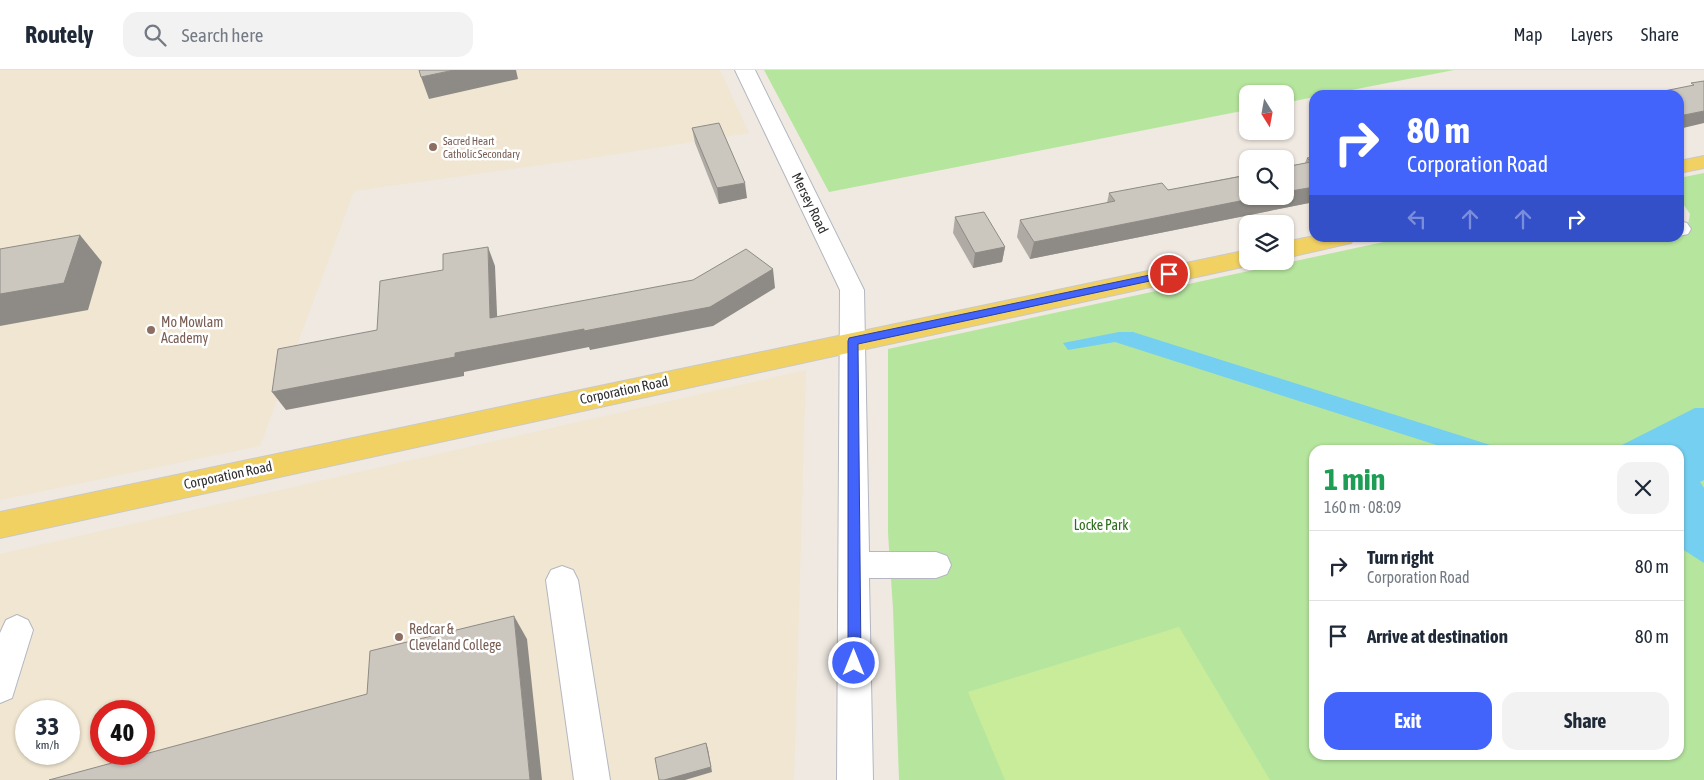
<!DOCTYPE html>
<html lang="en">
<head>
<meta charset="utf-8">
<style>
  :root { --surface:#fff; --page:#f2f2f3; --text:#1f2937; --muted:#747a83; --line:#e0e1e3; --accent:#4264fb }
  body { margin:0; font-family:"Asap Condensed",sans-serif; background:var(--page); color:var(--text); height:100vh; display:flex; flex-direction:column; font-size:19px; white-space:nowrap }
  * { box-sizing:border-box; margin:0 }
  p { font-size:16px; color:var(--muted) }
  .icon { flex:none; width:28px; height:28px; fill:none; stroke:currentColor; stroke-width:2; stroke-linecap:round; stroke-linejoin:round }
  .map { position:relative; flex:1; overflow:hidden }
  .details { position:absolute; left:1309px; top:375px; width:375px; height:315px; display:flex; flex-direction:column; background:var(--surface); border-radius:15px; box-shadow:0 1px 4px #0004 }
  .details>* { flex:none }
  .banner { position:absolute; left:1309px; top:20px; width:375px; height:152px; border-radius:15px; box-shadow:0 1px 4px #0004; background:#4264fb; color:#fff; overflow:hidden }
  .needle { width:32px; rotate:169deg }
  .fabs { position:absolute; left:1239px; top:15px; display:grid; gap:10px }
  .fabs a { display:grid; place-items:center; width:55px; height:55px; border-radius:10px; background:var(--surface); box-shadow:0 1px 4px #0004; font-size:25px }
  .speed { position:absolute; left:15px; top:630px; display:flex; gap:10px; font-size:25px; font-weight:700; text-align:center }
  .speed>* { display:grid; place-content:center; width:65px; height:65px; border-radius:50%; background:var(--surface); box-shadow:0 1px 4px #0004; line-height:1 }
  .speed small { font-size:12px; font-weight:400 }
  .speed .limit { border:8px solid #d22; background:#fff; color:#111 }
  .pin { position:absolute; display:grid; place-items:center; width:42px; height:42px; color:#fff; margin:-21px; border:2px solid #fff; border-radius:50%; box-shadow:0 1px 5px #0007 }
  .me { position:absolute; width:55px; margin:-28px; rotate:0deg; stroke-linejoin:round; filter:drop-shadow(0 0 4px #0008) }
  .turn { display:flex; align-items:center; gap:18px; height:105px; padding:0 15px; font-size:22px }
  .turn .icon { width:65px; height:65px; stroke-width:2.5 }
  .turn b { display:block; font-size:35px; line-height:42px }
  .lanes { display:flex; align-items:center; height:48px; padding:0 15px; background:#0003; justify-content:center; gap:25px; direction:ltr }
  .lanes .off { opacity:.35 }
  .round { display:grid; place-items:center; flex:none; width:52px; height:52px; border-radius:15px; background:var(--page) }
  .summary { display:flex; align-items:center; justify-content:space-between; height:85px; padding:0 15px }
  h1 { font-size:30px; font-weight:700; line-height:38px; color:#1e9e55 }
  .action { display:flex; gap:10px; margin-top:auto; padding:10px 15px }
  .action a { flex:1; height:58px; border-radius:15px; background:var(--accent); color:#fff; font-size:20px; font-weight:700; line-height:58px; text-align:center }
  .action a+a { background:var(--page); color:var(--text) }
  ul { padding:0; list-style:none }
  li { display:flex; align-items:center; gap:15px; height:70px; padding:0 15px; border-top:1px solid var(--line) }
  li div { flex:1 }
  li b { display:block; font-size:19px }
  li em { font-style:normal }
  header { display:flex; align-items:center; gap:30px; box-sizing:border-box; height:70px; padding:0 25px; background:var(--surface); border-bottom:1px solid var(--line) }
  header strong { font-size:24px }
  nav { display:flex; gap:28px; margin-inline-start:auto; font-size:18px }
  .search { width:350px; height:45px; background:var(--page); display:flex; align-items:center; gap:12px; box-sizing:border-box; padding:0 18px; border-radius:15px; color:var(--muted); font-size:19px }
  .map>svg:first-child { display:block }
</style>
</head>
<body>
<header>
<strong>Routely</strong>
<div class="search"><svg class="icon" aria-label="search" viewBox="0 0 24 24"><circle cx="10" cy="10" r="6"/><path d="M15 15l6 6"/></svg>Search here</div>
<nav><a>Map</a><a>Layers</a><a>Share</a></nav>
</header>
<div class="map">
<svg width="1704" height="710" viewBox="0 0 1704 710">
  <rect width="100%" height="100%" fill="#efe9e1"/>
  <path fill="#f0e6d1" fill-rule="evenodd" d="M0,0h720l29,63 -151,24 -244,34 -94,255 -260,54z
    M806,300l-12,410h-794v-226zM26,641h43v43h-43zM101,641h43v43h-43z"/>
  <path fill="#b6e59e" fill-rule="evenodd" d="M764,0h690l-128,25h-12v2l-29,6v-9h-37l-1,16 -418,82z
    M1704,103v607h-805l-6,-171 -5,-76v-184l514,-111h277v-9l9,-5 2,-10 -11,-16v-20zM1314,380h365v305h-365z"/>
  <path fill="#c9ec9a" d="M1179,557l91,153h-265l-37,-88z"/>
  <path fill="#75cff0" d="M1119,262h14l373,118h-54l-337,-108 -47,8 -5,-7z
    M1695,338h9v72l-4,2 4,6v75l-25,-16v-97h-62l1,-3z"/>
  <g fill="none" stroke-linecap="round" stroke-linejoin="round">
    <g stroke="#b4b7c1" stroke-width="2">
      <path id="minor" d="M735,0h20l109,220 5,262h67l11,4 4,9 -4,9 -11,4h-67l4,202h-36l3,-490z
        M1679,151l8,2 4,6 -3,5 -9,2z
        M562,496l11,4 5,10 32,200h-36l-28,-200 5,-10z
        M17,545l11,5 5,10 -21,68 -12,5v-70l6,-13z"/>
    </g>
    <g stroke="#c9c9c9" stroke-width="2">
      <path id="major" d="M1704,86v12l-25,5v-12z
        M1314,166v2h41l-4,5 -66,15v-16z
        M1248,180v11h10l-2,3 -1256,274v-26z"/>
    </g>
    <use href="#minor" fill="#fff" fill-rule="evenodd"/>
    <use href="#major" fill="#f2d163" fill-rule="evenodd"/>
  </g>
  <path fill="#afaba4" d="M692,58l55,70 -28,6 -24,-61z
    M1314,87v45l-284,57 -13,-22 3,-17 87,-17 2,-10 59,-3 137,-27 2,-5z
    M955,147l50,30 -3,15 -29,6 -20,-35z"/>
  <path fill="#8e8b86" d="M454,0h62l2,9 -89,20 -8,-22z
    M1704,41v12l-25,6v-13z
    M745,113l2,15 -28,6 -2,-16z
    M1314,117v15l-284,57 4,-17 231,-46h20v-4z
    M80,165l22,27 -14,48 -88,16v-32z
    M488,177l7,19 3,71 -8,-19z
    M1005,177l-3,15 -29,6 2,-15z
    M773,199l2,19 -62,38 -123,24 -1,-3 -125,25v4l-178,34 -14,-18 183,-39z
    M514,546l13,23 15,141h-12z
    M706,673l2,6 4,23 -27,8h-21z"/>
  <path fill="#cbc7bf" stroke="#8e8b86" d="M419,0h35l-33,7z
    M1704,11v30l-25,5v-21h-35l50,-10 -3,-2z
    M719,53l26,60 -28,5 -25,-60z
    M1314,87v30l-29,5v-25l26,-5 -4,-4z
    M1248,105v21h17l-231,46 -14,-22 95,-19 -6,-8 53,-10 6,7z
    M984,142l21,35 -30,6 -20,-36z
    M80,165l-16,48 -64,11v-45z
    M488,177l2,71 203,-38 53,-31 27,20 -63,38 -126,24v-2l-129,24v4l-183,35 6,-43 99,-19 3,-49 63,-11v-16z
    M514,546l16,164h-481l318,-86 3,-43z
    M706,673l5,24 -47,13h-5l-4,-22z"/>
  <path fill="#4264fb" stroke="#2b41a3" d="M1169,201l5,3 -1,2 -315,68 3,319 -2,4 -5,2 -4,-2 -2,-4v-322l1,-3z"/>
  <g fill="#8d6e63" stroke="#fff" stroke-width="2">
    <circle cx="433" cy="77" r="5"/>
    <circle cx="151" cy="260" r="5"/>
    <circle cx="399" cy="567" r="5"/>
  </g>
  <g text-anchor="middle" stroke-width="5" stroke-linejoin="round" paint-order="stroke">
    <g font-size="11" fill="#785e54" stroke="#fff" text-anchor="start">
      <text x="443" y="75">Sacred Heart<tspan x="443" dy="13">Catholic Secondary</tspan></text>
    </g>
    <g font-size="14" fill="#2e2e2e" stroke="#fff">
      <text transform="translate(810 133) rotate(64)" y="5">Mersey Road</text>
      <text transform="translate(624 320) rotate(-12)" y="5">Corporation Road</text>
      <text transform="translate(228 405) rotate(-12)" y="5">Corporation Road</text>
    </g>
    <g font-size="14" fill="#785e54" stroke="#fff" text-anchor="start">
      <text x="161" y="257">Mo Mowlam<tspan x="161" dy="16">Academy</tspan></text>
      <text x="409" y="564">Redcar &amp;<tspan x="409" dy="16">Cleveland College</tspan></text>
    </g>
    <g font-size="14" fill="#2c6e1b" stroke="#fff">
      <text x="1101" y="460">Locke Park</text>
    </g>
  </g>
</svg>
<div class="fabs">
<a><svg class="needle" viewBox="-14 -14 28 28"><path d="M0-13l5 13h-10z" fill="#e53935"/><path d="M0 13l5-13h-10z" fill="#747a83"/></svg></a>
<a><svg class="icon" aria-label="search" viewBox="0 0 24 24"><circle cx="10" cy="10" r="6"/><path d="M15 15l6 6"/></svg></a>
<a><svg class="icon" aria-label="layers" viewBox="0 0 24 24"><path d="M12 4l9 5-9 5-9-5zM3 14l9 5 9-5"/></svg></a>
</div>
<div class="speed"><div>33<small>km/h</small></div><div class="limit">40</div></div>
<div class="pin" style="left:1169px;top:204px;background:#d93025"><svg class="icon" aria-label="arrive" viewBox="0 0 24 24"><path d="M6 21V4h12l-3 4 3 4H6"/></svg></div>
<svg class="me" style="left:854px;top:593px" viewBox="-20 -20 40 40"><circle r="17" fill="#4264fb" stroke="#fff" stroke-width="3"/><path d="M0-11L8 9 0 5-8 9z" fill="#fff"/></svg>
<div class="banner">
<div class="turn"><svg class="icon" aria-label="right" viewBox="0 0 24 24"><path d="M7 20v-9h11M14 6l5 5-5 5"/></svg><div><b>80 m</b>Corporation Road</div></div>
<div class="lanes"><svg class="icon off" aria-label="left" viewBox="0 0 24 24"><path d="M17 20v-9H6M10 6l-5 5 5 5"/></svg><svg class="icon off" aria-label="ahead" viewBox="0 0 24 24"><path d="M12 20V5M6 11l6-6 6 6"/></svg><svg class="icon off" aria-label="ahead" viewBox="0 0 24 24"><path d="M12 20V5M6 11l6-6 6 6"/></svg><svg class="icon" aria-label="right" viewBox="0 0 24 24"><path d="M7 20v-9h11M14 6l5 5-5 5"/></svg></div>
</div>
<section class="details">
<div class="summary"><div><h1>1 min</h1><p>160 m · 08:09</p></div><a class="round"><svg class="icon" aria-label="close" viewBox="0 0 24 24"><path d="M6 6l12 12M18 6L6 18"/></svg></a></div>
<ul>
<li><svg class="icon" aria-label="right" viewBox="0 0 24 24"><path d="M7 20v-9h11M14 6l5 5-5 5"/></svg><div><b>Turn right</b><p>Corporation Road</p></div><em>80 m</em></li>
<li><svg class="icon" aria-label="arrive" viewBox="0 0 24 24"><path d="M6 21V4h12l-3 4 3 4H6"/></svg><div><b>Arrive at destination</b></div><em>80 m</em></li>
</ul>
<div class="action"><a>Exit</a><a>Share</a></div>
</section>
</div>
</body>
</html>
